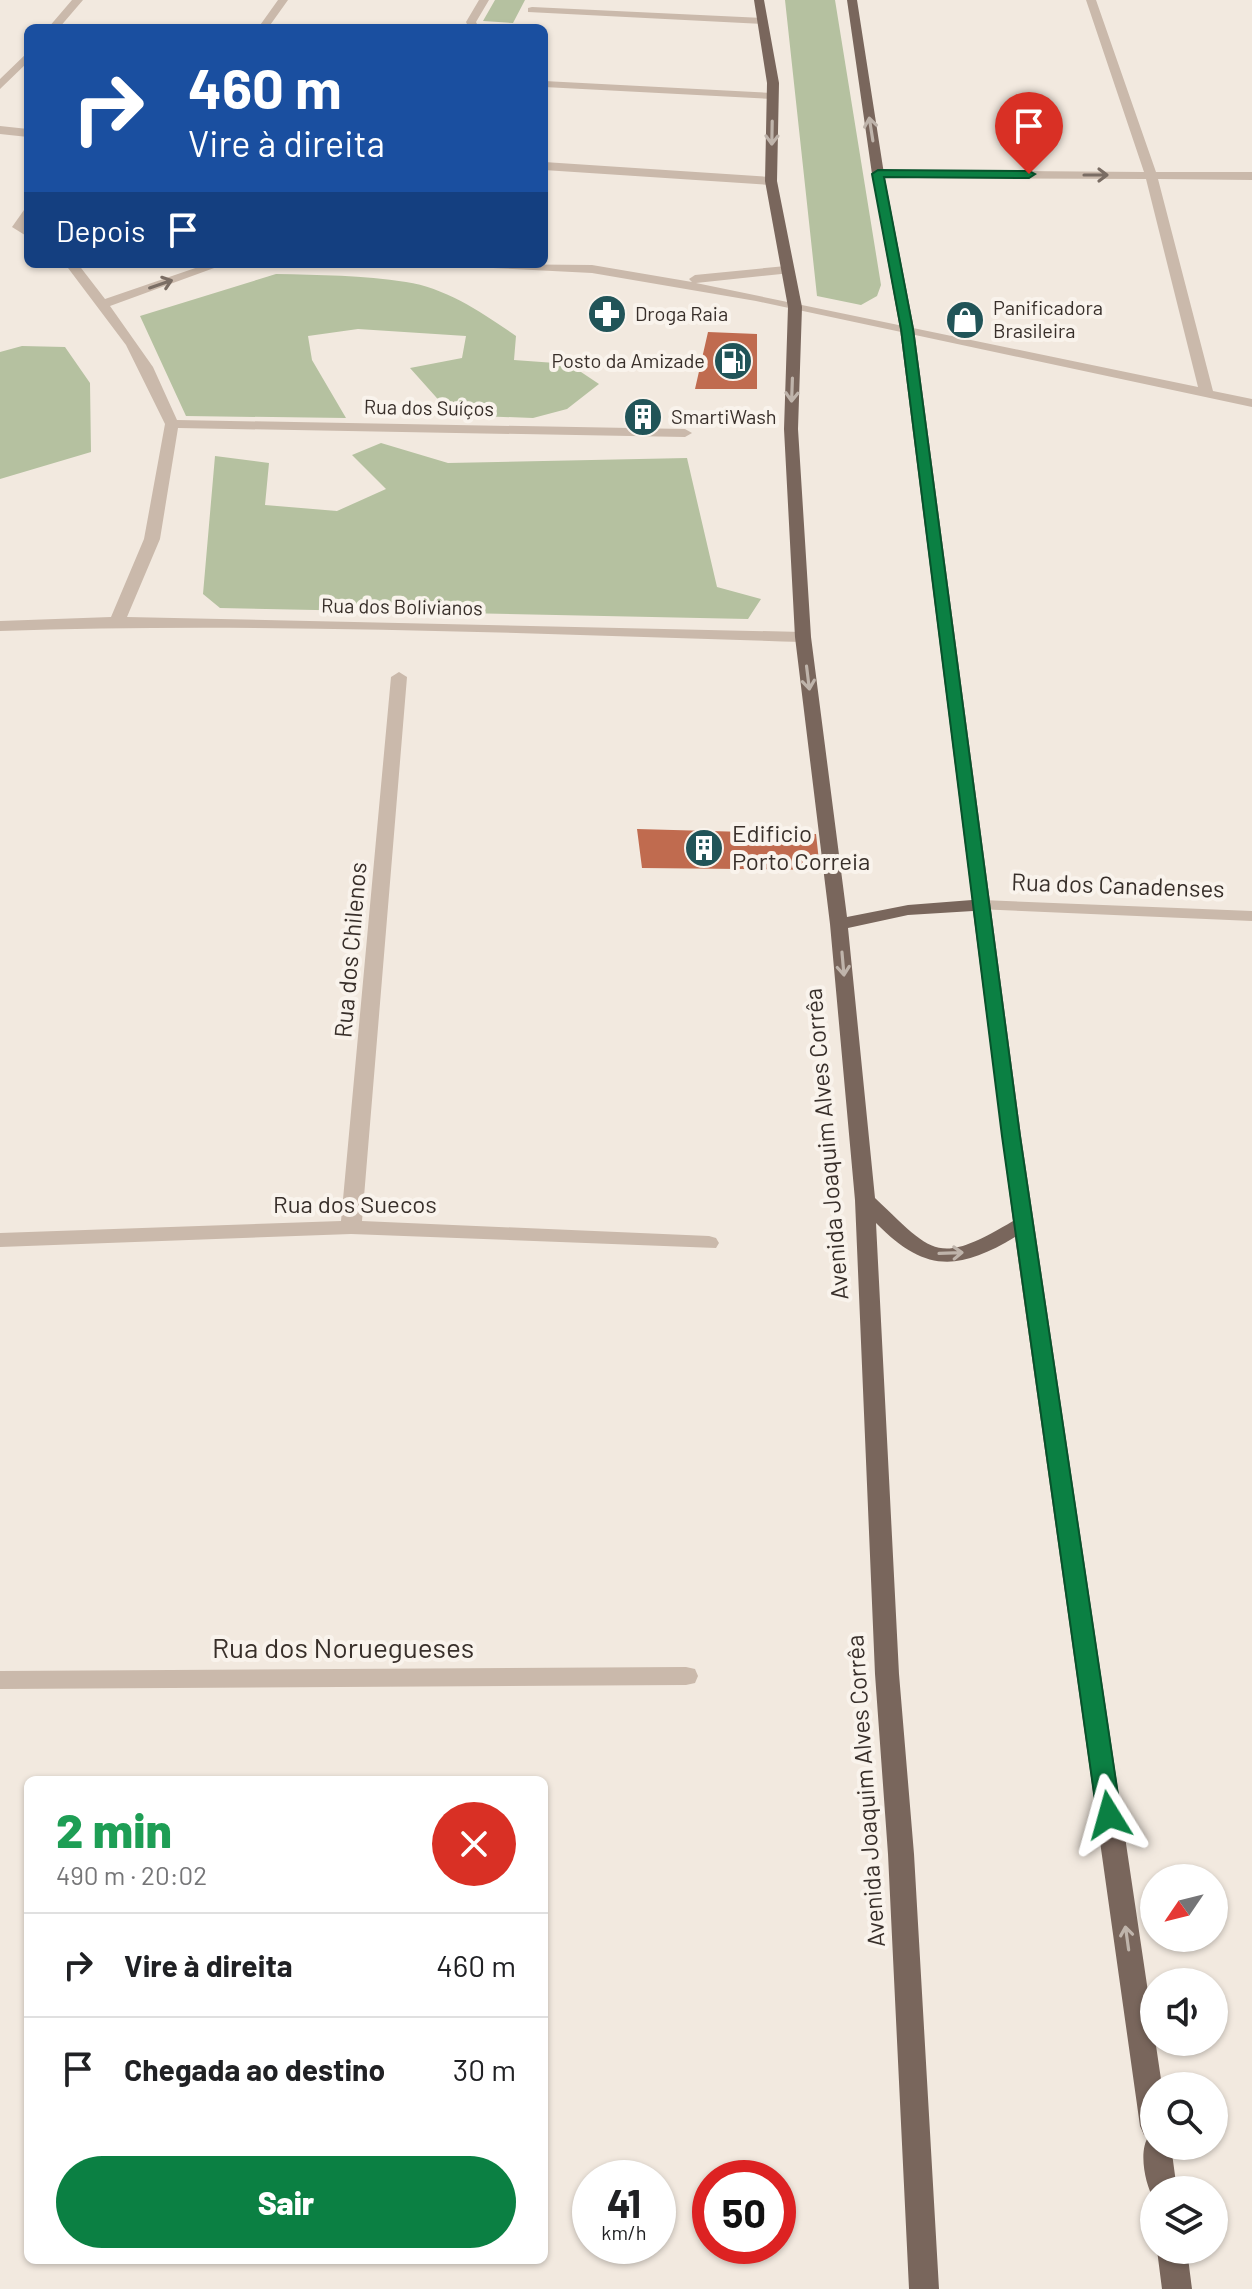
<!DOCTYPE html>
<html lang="pt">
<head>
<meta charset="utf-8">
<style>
  :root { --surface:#fff; --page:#f6f6f6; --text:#202124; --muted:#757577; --line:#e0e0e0; --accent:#0b8043 }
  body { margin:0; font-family:Barlow,sans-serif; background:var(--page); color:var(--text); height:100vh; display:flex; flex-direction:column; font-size:30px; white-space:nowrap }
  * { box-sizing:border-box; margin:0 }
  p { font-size:26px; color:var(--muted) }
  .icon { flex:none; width:44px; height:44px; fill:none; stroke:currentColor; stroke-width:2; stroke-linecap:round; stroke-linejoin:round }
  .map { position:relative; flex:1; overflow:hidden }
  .drawer { position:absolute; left:24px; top:1776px; width:524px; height:488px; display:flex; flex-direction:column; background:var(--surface); border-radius:12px; box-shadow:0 2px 6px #0004 }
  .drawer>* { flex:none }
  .banner { position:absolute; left:24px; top:24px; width:524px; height:244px; border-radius:12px; box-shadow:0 2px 6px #0004; background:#1a4fa0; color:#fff; overflow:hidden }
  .needle { width:52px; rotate:235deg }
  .fabs { position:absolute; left:1140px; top:1864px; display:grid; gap:16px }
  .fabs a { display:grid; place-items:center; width:88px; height:88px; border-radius:50%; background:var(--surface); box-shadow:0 2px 6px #0004; font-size:40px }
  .speed { position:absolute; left:572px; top:2160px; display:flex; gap:16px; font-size:40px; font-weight:700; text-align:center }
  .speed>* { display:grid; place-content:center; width:104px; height:104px; border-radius:50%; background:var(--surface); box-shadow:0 2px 6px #0004; line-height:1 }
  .speed small { font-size:20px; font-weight:400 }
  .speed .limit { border:12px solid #d22; background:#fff; color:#111 }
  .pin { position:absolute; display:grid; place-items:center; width:68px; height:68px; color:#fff; margin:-82px -34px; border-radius:50% 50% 50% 0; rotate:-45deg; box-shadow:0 0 8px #0007 }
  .pin .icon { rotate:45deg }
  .me { position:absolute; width:88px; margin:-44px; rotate:352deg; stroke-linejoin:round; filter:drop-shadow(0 0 6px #0008) }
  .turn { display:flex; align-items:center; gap:28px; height:168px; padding:0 32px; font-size:36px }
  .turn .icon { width:104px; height:104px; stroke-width:2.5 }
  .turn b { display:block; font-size:56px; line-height:68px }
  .then { display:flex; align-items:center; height:76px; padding:0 32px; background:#0003; gap:16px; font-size:30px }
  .round { display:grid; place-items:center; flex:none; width:84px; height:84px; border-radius:42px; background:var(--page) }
  .overview { display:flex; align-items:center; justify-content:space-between; height:136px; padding:0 32px }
  h1 { font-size:48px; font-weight:800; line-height:60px; color:#1e9e55 }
  .action { display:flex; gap:16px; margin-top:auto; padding:16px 32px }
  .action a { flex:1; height:92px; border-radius:48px; background:var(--accent); color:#fff; font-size:32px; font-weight:800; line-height:92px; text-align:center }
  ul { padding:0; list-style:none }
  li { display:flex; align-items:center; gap:24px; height:104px; padding:0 32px; border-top:2px solid var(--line) }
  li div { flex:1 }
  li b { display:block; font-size:30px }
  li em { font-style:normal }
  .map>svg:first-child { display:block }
</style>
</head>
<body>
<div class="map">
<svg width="1252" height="2289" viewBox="0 0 1252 2289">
  <rect width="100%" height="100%" fill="#f2e9df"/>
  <path fill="#b5c1a0" d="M495,0h30l-12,23 -30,-2z
    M785,0h50l46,285 -4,11 -16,9 -44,-9z
    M276,274c43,1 87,1 130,8 40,6 77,31 110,54l-2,24 55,4 30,20 -32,25 -34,9 -81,-3 -42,-47 52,-10 4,-22 -108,-7 -50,7 4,24 34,58 -160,-2 -46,-100z
    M22,346l43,1 25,36 1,69 -91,27v-127z
    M381,443l67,20 239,-5 30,129 44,12 -13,20 -528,-11 -17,-14 12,-138 54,7 -4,42 72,6 49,-22 -34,-34z"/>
  <path fill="#c06b4f" d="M708,332l49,2v55h-62z
    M637,829l179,5 4,36 -178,-2z"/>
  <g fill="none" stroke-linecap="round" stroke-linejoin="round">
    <path fill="#cab9ab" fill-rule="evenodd" d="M72,0h11l-24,28h-11z
      M278,0h10l-20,28h-10z
      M479,0h10l-13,22 3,6h-10l-3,-6z
      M1086,0h10l60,172h96v8l-94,-1 55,212 39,8v8l-496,-106 -164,-28 -99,-5 -6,-4 105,1 100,17 -3,-3 6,-4 91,-9 5,1v6l-95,10 502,104 -52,-208 -268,-1 -6,-4 6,-4 266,2z
      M532,7l231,11 5,3 -5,3 -235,-12v-4z
      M28,52v10l-28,27v-10z
      M544,81l228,12 6,3 -6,3 -228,-12z
      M0,126l28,3v8l-28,-3z
      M544,162l227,15 6,4 -6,4 -227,-15z
      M28,209l-3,17 3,11 -16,-10 12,-17z
      M65,264h13l27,35 102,-35h18l-115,42 43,61 24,53 508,9 7,4 -7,4 -507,-9 -18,111 -33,78 676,15 8,5 -8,5c-267,-8 -536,-20 -803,-11v-10l111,-4 33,-78 21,-115 -39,-79z
      M399,672l8,5 -45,544 347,15 7,2 3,5 -3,5 -365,-14 -351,13v-14l341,-12 50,-544z
      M982,900l270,11v10l-276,-12 -3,-4 3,-4z
      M686,1667l9,2 3,7 -3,7 -9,2 -686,4v-18z"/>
    <path fill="#79665c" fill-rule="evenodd" d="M754,0h10l15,83 -2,98 25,126 -4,122 13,208 36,280 61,-12 64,-5 -72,-571 -28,-155 -25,-174h10l27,174 30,155 107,807 141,950h-8v60h17l6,44h-23v9c-9,-14 -16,-49 -5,-63l-5,-1 -4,-9 -125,-889c-58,35 -91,35 -139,-14l23,451 15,180 25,435h-30l-21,-435 -13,-180 -20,-474 -25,-276 -35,-287 -11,-208 4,-122 -23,-126 2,-98zM973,911l40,310c-76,45 -79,33 -138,-23l-27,-270 60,-13z
      M1157,2250h30l5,39h-30z"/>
  </g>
  <defs><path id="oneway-shaft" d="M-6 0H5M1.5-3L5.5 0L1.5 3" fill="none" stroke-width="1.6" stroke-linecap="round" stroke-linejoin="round" transform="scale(2)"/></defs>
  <g stroke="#bfb4ab">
    <use href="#oneway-shaft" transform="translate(871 129) rotate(-99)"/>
    <use href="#oneway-shaft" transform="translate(772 133) rotate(91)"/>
    <use href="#oneway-shaft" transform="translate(792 390) rotate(92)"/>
    <use href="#oneway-shaft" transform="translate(808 678) rotate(83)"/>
    <use href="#oneway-shaft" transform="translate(843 964) rotate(85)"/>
    <use href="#oneway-shaft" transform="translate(951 1253) rotate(-2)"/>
    <use href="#oneway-shaft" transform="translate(1127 1938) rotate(-98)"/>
  </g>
  <g stroke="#7a6d64">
    <use href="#oneway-shaft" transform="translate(1096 175)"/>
    <use href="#oneway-shaft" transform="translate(161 284) rotate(-19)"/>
  </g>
  <path fill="#0b8043" stroke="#07532c" stroke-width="2" d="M878,170l151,1 6,3 -6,4 -145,-1 29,152 107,807 101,679 -4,7 -8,2 -8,-2 -4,-7 -95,-679 -101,-807 -29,-155z"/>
  <defs>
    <g id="pharmacy-disc" transform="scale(2)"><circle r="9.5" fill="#215458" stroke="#f9f3ec"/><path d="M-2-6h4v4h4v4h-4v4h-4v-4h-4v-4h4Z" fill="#fff"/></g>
    <g id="shop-disc" transform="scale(2)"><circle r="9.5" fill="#215458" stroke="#f9f3ec"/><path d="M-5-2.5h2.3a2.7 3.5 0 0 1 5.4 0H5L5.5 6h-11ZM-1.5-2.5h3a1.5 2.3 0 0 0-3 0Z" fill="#fff"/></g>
    <g id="fuel-disc" transform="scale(2)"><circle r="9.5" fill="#215458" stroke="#f9f3ec"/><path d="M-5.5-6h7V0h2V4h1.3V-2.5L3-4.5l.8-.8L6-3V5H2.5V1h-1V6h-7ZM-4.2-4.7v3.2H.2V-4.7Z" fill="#fff"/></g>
    <g id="building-disc" transform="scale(2)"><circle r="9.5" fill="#215458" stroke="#f9f3ec"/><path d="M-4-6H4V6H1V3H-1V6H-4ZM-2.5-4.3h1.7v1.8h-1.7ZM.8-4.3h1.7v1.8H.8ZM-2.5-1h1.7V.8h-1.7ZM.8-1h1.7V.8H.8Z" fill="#fff"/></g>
  </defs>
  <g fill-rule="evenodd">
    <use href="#pharmacy-disc" x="607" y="314"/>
    <use href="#shop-disc" x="965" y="320"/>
    <use href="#fuel-disc" x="733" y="361"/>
    <use href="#building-disc" x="643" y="417"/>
    <use href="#building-disc" x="704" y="848"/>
  </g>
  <g text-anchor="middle" stroke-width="8" stroke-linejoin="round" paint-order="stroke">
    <g font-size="20" fill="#382f2a" stroke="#f9f3ec" text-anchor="start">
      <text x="993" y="315">Panificadora<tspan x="993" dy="23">Brasileira</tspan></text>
      <text x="635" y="321">Droga Raia</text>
      <text x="705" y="368" text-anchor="end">Posto da Amizade</text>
      <text x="671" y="424">SmartiWash</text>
    </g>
    <g font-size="20" fill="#382f2a" stroke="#f9f3ec">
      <text transform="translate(429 408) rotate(1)" y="7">Rua dos Suíços</text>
      <text transform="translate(402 607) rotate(1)" y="7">Rua dos Bolivianos</text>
    </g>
    <g font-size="24" fill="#382f2a" stroke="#f9f3ec" text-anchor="start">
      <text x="732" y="842">Edificio<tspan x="732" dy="28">Porto Correia</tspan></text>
    </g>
    <g font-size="24" fill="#382f2a" stroke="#f9f3ec">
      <text transform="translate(1118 886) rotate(2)" y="8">Rua dos Canadenses</text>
      <text transform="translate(351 950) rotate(-85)" y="8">Rua dos Chilenos</text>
      <text transform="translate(827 1144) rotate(-95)" y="8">Avenida Joaquim Alves Corrêa</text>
      <text x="355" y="1213">Rua dos Suecos</text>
      <text transform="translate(866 1791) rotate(-94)" y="8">Avenida Joaquim Alves Corrêa</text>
    </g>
    <g font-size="28" fill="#382f2a" stroke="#f9f3ec">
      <text x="343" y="1658">Rua dos Noruegueses</text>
    </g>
  </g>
</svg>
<div class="fabs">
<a><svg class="needle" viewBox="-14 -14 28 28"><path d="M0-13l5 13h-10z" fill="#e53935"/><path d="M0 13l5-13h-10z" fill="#757577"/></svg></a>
<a><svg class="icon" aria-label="sound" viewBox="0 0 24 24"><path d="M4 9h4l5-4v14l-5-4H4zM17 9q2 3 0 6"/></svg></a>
<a><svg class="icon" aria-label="search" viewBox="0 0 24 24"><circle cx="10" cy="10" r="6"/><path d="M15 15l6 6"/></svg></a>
<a><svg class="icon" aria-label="layers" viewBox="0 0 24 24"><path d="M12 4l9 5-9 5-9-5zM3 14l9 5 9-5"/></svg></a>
</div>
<div class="speed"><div>41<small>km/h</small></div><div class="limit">50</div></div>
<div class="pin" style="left:1029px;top:174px;background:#d93025"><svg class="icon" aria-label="arrive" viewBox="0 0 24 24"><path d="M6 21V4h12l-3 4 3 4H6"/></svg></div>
<svg class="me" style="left:1109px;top:1815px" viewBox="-20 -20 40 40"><path d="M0-17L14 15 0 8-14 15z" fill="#0b8043" stroke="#fff" stroke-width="4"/></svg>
<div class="banner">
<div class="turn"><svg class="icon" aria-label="right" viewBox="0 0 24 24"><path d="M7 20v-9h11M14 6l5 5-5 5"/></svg><div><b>460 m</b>Vire à direita</div></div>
<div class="then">Depois<svg class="icon" aria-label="arrive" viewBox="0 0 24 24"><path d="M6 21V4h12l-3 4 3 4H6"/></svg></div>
</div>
<section class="drawer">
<div class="overview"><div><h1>2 min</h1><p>490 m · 20:02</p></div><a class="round" style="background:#d93025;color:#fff"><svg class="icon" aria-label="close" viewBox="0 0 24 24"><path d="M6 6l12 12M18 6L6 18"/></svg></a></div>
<ul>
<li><svg class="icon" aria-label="right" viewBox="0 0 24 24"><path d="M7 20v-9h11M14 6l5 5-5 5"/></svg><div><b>Vire à direita</b></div><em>460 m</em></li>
<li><svg class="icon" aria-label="arrive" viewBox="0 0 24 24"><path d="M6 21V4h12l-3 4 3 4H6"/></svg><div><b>Chegada ao destino</b></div><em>30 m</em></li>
</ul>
<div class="action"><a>Sair</a></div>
</section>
</div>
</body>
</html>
